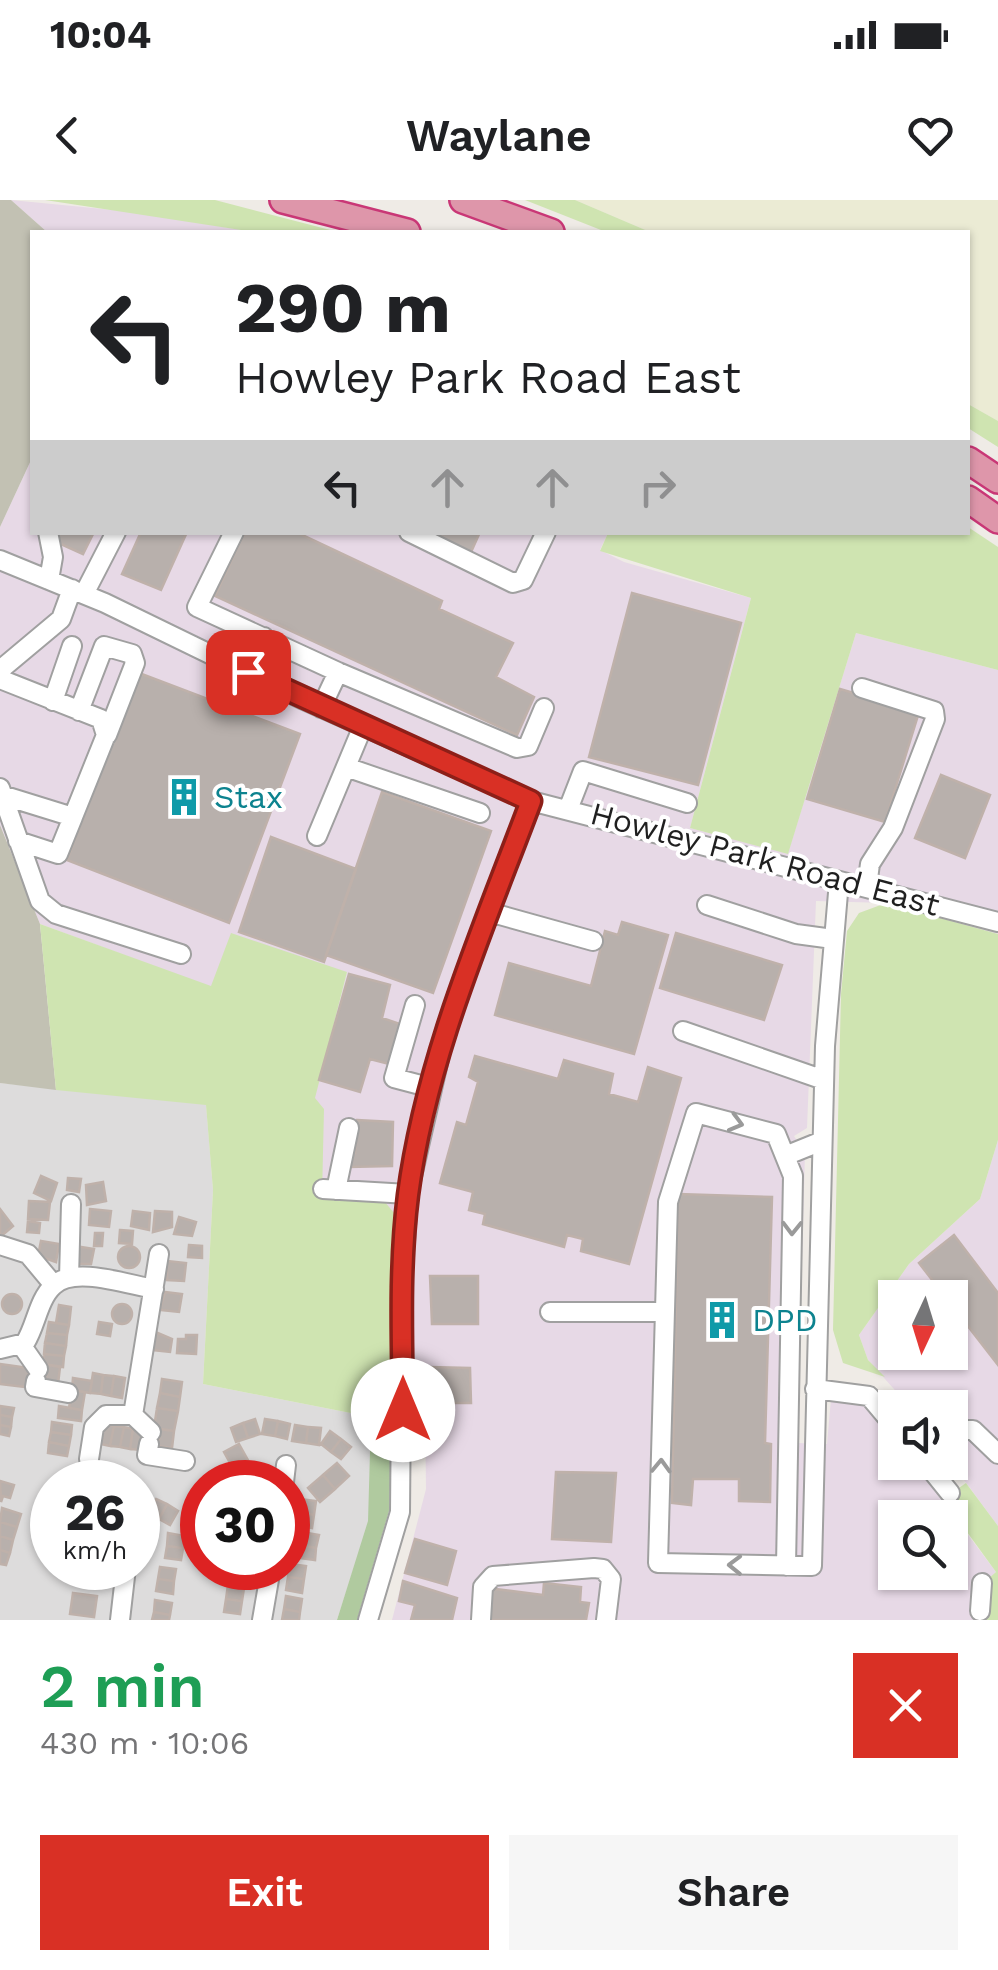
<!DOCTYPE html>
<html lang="en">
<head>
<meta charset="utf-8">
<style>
  :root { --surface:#fff; --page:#f6f6f6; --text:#202124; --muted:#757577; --accent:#d93025 }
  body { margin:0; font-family:"Work Sans",sans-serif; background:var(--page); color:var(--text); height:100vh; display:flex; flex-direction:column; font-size:38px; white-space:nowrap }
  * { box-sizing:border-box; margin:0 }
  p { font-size:32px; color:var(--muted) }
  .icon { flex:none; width:55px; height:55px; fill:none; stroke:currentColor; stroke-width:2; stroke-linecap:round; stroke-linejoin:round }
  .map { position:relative; height:1420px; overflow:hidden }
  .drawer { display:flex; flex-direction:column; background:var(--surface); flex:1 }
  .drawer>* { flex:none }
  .top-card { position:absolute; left:30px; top:30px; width:940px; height:305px; border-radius:0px; box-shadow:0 2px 8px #0004; background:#fff; color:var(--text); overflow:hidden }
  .needle { width:65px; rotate:184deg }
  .fabs { position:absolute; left:878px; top:1080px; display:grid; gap:20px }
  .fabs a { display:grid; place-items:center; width:90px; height:90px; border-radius:0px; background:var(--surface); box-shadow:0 2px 8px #0004; font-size:50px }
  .speed { position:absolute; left:30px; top:1260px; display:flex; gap:20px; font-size:50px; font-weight:700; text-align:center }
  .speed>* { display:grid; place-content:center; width:130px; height:130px; border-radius:50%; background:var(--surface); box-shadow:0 2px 8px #0004; line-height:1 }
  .speed small { font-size:25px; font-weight:400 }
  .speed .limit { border:15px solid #d22; background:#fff; color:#111 }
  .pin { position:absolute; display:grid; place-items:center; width:85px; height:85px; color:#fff; margin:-42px; border-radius:20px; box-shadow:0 5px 15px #0006 }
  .me { position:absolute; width:110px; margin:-55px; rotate:0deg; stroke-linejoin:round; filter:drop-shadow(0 0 8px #0008) }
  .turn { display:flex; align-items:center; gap:35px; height:210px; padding:0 40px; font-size:45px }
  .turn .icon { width:130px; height:130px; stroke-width:2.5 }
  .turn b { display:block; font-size:70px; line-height:85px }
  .lanes { display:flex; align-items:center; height:95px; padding:0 40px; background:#0003; justify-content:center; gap:50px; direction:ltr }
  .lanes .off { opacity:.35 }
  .round { display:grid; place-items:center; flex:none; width:105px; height:105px; border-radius:0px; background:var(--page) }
  .head { display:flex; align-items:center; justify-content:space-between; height:170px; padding:0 40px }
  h1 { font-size:60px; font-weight:600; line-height:75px; color:#1e9e55 }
  .button { display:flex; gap:20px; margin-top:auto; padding:20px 40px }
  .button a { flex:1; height:115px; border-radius:0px; background:var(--accent); color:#fff; font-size:40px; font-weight:600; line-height:115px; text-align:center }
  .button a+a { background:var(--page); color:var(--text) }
  .status { display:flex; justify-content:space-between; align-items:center; height:70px; padding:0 50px; background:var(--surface); direction:ltr }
  .status svg { height:28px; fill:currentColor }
  header { display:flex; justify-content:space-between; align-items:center; height:130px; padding:0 40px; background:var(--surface); font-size:45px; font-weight:600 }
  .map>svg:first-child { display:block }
</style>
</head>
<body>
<div class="status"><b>10:04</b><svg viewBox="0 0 49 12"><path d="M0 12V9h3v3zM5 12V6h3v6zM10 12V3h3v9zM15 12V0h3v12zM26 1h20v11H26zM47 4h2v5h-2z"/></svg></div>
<header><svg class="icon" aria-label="back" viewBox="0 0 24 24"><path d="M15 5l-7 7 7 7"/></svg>Waylane<svg class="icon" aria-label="heart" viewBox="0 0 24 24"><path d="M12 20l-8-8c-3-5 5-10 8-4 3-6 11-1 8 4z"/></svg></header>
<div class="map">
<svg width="998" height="1420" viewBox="0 0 998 1420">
  <rect width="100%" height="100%" fill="#efebe6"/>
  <path fill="#dddcdc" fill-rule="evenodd" d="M0,883l206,21 7,86 -10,194 168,33 -2,104 -32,99h-337zM52,1282h86v86h-86zM202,1282h86v86h-86z"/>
  <path fill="#e7d9e6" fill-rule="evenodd" d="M11,0l123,12 120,20h-207z
    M32,258v74l576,1 -8,17 24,12 127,36 -61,230 98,25 68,-220 142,37v264l-112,-31 -70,-2 -9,227 -13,8 11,17 -8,290 30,1 4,-45 32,3 15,13 17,22v25l19,1 82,109 -8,7 2,23 -9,18h-589l34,-131 -1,-78 -32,-3 1,-131 7,-56 -79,-24 -8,-99 33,-126 -136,15 -171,-63 -40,-99v-298zM895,1318h55v54h-55z
    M998,940v386l-48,-65v-53l-40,-1 -42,-47 -9,-25 50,-71 71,-65zM895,1098h55v54h-55z"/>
  <path fill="#c2c1b3" d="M0,0h11l36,32h-15v226l-32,69z
    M0,625l40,99 16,166 -56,-7z"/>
  <path fill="#ebebd4" d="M575,0h423v221l-30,-17v-172h-318z"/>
  <path fill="#cfe4b1" d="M45,0h170l123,32h-84z
    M525,0h50l75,32h-44z
    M968,204l30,17v26l-30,-19z
    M968,327l30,20v123l-142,-37 -68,221 -98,-26 61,-230 -151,-47 8,-18 360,-1z
    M886,703l112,31v206l-18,59 -71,65 -50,71 9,25 17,17 -42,-14 -10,-33 8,-336 6,-63 12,-18z
    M40,724l171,62 20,-53 116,39 -32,126 9,11 -2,87 62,5 17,20 -7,56 -1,131 -22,9 -168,-33 10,-194 -7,-85 -150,-15z
    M966,1283l32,43v94h-17l9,-18 -2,-23 8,-7 -53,-73z"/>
  <path fill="#b0ca9f" d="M393,1208l-4,103 -32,109h-20l31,-99 3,-104z"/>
  <path fill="#b8b0ac" stroke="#bfb1aa" stroke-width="2.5" d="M55,332h36l2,2 -10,20 -31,-14z
    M141,332h46l-26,58 -39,-16z
    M245,332h51l146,69 -3,8 74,34 -17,34 38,20 -17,38 -302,-139z
    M426,332h54l-9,20z
    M632,393l109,30 -43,162 -109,-28z
    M139,473l161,61 -71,189 -162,-63z
    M840,489l79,23 -34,110 -78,-23z
    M941,575l49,20 -25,63 -50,-20z
    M382,592l109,39 -58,162 -107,-38z
    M271,637l85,32 -32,93 -85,-30z
    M622,722l46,13 -34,119 -139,-39 14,-52 82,23 14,-55 13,4z
    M676,733l106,32 -18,55 -104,-32z
    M349,774l41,11 -8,33 21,7 -10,40 -23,-6 -10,33 -41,-12z
    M475,856l83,23 6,-19 49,14 -4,20 29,8 10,-35 33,11 -52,186 -48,-13 2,-12 -16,-4 -3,12 -81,-23 2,-10 -16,-4 4,-18 -33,-9 17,-61 9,3 12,-43 -9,-5z
    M357,920l36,2 -1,44 -43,1v-14h6z
    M41,976l16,7 -6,18 -17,-8z
    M68,978l13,1 -2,13 -12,-2z
    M103,982l3,19 -19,4 -1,-20z
    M678,994l94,3 -7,246 6,1 -1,58 -31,-1v-22h-46l-2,26 -19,-2z
    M29,1001l21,1 -2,18 -20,-1z
    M0,1009l13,17 -13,11z
    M90,1009l21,2 -2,16 -20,-2z
    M133,1011l17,2 -1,17 -18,-4z
    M155,1011l17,1v15l-19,5z
    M179,1017l17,5 -4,14 -18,-2z
    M28,1021l12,2 -1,10 -12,-1z
    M120,1030l13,1 -1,13 -13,-1z
    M95,1033h8l-1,13h-8z
    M954,1035l44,58v72l-79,-102z
    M41,1041l18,3 -3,18 -18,-6z
    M189,1045l13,1v12l-14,-1z
    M118 1057a11 11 0 1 1 22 0a11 11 0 1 1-22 0Z
    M75,1046l19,3 -3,15h-18z
    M167,1061l19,2 -2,18 -17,-1z
    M430,1076h48v48h-46z
    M165,1092l17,2 -3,18 -19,-2z
    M2 1104a10 10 0 1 1 20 0a10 10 0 1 1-20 0Z
    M112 1114a10 10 0 1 1 20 0a10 10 0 1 1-20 0Z
    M59,1105l12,2 -2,18 -13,-2z
    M49,1122l20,3 -2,10 -20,-2z
    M99,1122l13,2 -2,12 -13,-2z
    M153,1131l19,8 -2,13 -19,-2z
    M47,1133l20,2 -1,11 -21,-3z
    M186,1135h11l-1,19 -19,-1 1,-14h8z
    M45,1143l21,3 -2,10 -20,-2z
    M44,1154l20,2 -1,11 -20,-3z
    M0,1164l29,4 -3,19 -26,-3z
    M48,1165l12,2 -2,17 -13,-2z
    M429,1167l41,1 1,35h-42z
    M93,1173l10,2 -2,19 -11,-1z
    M103,1175l11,1 -3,20 -10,-2z
    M114,1176l11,2 -3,20 -11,-2z
    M73,1178l19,3 -2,12 -18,-3z
    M162,1179l20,3 -2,15 -20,-4z
    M72,1190l13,2 -3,18 -13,-2z
    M160,1193l20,4 -2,14 -21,-3z
    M0,1206l14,2 -2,9 -12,-2z
    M59,1206l23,4 -1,11 -23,-3z
    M157,1208l21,3 -4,20 -20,-3z
    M0,1215l12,2 -1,10 -11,-2z
    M255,1219l5,15 -12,4 -5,-15z
    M265,1219l13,2 -3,15 -13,-2z
    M278,1221l12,3 -3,15 -12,-3z
    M52,1222l20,3 -1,10 -20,-3z
    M243,1223l5,15 -12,4 -5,-14z
    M104,1224l10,2 -4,20 -9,-2z
    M0,1225l11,2 -2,9 -9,-2z
    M295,1225l13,2 -2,16 -14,-2z
    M114,1226l10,1 -4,20 -10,-1z
    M124,1227l9,2 -3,20 -10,-2z
    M308,1227l13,1 -2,17 -13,-2z
    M133,1229l10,1 -3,20 -10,-1z
    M160,1229l14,2 -2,17 -14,-2z
    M330,1231l11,8 -10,13 -10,-8z
    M51,1232l20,3 -2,11 -20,-4z
    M341,1239l10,8 -10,12 -10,-7z
    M49,1242l20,4 -2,10 -19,-3z
    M239,1244l10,18 -15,8 -10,-18z
    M249,1262l9,17 -17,3 -7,-12z
    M337,1263l12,13 -14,13 -12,-14z
    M556,1272l60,1 -5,69 -59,-3z
    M323,1275l12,14 -15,13 -12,-14z
    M0,1281l14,4 -4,13 -7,-2 -2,6z
    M156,1299l11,5 -8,15 -11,-6z
    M300,1299l16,2 -2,14 -16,-3z
    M167,1304l11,7 -8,14 -11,-6z
    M2,1308l19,6 -4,13 -17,-5z
    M298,1312l16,3 -2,13 -16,-3z
    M0,1322l17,5 -4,13 -13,-4z
    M296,1331l23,4 -3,13 -22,-4z
    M168,1333l16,3 -1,12 -16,-2z
    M0,1336l13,4 -3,13 -10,-3z
    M415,1339l41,12 -9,34 -42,-12z
    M294,1344l22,4 -1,12 -23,-3z
    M167,1346l16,2 -2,12 -16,-2z
    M0,1350l10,3 -4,12 -6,-1z
    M290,1364l16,2 -2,13 -16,-2z
    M160,1367l16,2 -2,12 -16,-2z
    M231,1368l17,2 -2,13 -17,-3z
    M77,1370l24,3 -1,15 -25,-3z
    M288,1377l16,2 -2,14 -16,-3z
    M158,1379l16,2 -1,13 -17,-3z
    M403,1381l54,17 -5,22h-41l4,-15 -16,-4z
    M544,1383l37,4 -1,15 9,1 -3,17h-103l4,-32 56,7z
    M228,1385l16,3 -2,13 -16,-2z
    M73,1393l24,3 -3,21 -24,-3z
    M286,1396l16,3 -2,13 -16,-3z
    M226,1399l16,2 -2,13 -16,-2z
    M155,1400l17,3 -2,12 -16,-3z
    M284,1409l16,3 -1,8h-17z
    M154,1412l16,3 -1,5h-17z"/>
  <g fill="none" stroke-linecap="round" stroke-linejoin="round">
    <g stroke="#a0a0a0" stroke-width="22">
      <path id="minor" d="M48,332l5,25 -4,23
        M234,332l-37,75 141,65
        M409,332l104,51 10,-3 23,-48
        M0,360l105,43 199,97 227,101 467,121
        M84,394l32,-62
        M0,470l61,-51 11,-30
        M248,472l16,-35
        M0,479l101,40 5,16 -33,82 -71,-22
        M862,488l72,23 1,8 -42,109 -23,36 -3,22
        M53,501l19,-55
        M321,508l17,-36 179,76 11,-2 16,-38
        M79,511l25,-65 28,8 3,9 -28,72
        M346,567l134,46
        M0,588l40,113 16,13 125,40
        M569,607l14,-36 104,32
        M317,636l46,-110
        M18,641l40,13 15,-37
        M707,705l89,29 37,5
        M489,712l104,29
        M415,805l-21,73 38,10
        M683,831l141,49
        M785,956l37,-15
        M323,989l85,5
        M336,990l13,-62
        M0,1045l28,9 25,30
        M69,1078l2,-74
        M550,1112h115
        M22,1146l16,23
        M0,1149l25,-6c11,-17 13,-43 28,-57 20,-21 76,-1 101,3
        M36,1181l-1,6 33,6
        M815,1189l54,7 26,31
        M133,1215l26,-161
        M950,1230h23l25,24
        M149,1244l-2,11 38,6
        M89,1259l5,-32 12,-12h27l18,17
        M925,1262l25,31
        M284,1282l2,-17
        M786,1366l7,-390 -17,-42 -80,-21 -28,89 -10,361 154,3 13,-520 14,-165
        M980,1411l2,-28
        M120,1420l6,-52
        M262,1420l9,-52
        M368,1420l32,-108 2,-223 6,-95 38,-166 85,-227
        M481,1420l2,-33 10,-11 101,-8 9,1 8,10 -5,41"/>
    </g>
    <g stroke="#c93776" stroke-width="30">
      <path id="highway" d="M283,0l124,32
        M463,0l88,32
        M968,260l30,20
        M968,299l30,21"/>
    </g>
    <use href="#minor" stroke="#fff" stroke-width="18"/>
    <use href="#highway" stroke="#de96aa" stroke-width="25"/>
  </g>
  <defs><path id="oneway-chevron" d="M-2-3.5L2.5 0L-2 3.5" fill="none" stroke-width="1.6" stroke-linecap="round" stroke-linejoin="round" transform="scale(2.5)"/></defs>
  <g stroke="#9a9a9a">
    <use href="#oneway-chevron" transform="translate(736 923) rotate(15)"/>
    <use href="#oneway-chevron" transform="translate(792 1028) rotate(91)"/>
    <use href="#oneway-chevron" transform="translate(661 1266) rotate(-88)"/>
    <use href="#oneway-chevron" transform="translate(735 1365) rotate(-179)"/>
  </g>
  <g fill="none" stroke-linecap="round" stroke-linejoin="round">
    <g stroke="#8d1f18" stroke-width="25">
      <path id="route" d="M248,472l283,129c-48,128 -105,257 -123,394 -9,71 -6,144 -5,215"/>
    </g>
    <use href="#route" stroke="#d93025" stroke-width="18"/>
  </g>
  <defs>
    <g id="building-bare" transform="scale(3)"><path d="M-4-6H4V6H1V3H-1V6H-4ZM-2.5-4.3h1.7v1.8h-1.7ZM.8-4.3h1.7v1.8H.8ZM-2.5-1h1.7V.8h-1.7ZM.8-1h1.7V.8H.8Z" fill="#0f9aa8" stroke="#fff" stroke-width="2.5" paint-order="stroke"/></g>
  </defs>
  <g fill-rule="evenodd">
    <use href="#building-bare" x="184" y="597"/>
    <use href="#building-bare" x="722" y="1120"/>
  </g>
  <g text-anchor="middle" stroke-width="8" stroke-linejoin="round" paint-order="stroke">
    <g font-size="32" fill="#0d838f" stroke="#fff" text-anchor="start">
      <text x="214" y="608">Stax</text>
      <text x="752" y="1131">DPD</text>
    </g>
    <g font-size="32" fill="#1f1f1f" stroke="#fff">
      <text transform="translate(765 659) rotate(15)" y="11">Howley Park Road East</text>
    </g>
  </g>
</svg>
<div class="fabs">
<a><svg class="needle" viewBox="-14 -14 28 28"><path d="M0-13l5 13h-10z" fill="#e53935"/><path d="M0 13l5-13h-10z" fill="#757577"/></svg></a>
<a><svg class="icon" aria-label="sound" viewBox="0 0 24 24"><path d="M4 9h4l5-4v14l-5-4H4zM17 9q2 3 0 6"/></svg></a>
<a><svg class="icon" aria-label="search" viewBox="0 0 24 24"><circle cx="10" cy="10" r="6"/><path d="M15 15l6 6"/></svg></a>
</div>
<div class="speed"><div>26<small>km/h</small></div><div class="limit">30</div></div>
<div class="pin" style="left:248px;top:472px;background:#d93025"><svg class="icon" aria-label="arrive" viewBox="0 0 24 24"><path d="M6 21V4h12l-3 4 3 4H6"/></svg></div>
<svg class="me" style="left:403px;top:1210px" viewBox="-20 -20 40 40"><circle r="19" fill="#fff"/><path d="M0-13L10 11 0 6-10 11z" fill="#d93025"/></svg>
<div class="top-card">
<div class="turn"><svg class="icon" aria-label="left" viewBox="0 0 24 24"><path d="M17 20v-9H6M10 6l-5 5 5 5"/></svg><div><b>290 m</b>Howley Park Road East</div></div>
<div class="lanes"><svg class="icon" aria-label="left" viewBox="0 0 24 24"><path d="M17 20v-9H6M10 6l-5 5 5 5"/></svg><svg class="icon off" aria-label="ahead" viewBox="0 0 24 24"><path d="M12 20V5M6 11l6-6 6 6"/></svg><svg class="icon off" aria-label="ahead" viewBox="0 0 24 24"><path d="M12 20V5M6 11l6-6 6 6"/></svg><svg class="icon off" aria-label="right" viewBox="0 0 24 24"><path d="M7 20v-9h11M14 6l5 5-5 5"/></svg></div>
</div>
</div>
<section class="drawer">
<div class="head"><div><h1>2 min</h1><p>430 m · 10:06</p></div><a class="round" style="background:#d93025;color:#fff"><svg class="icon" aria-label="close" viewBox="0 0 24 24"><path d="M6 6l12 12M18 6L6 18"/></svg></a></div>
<div class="button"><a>Exit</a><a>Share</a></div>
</section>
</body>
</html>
